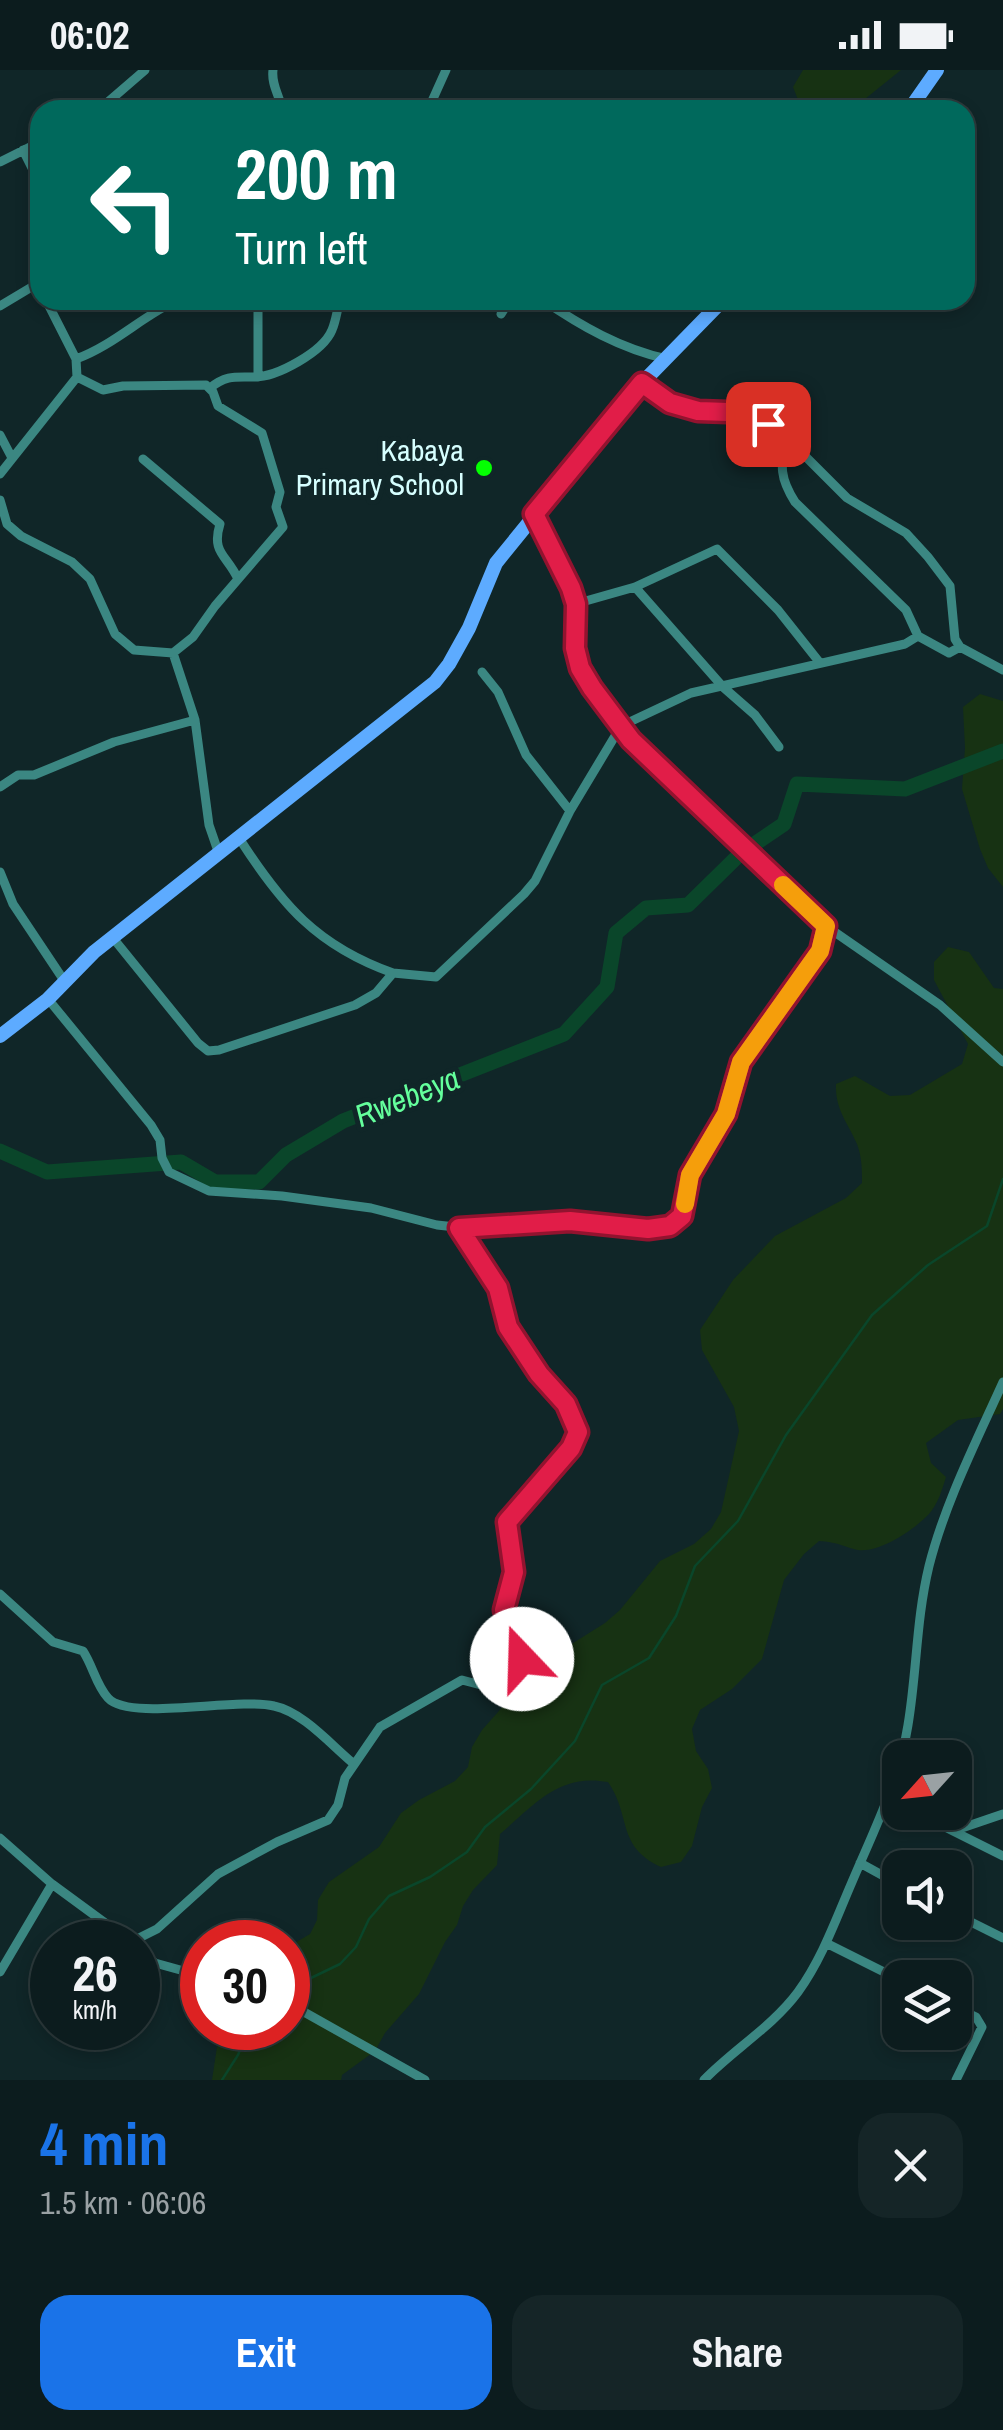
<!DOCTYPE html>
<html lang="en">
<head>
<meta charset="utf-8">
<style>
  :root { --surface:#0c1c1e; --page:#152527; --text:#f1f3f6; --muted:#9aa1a4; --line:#2c3a3c; --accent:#1a73e8 }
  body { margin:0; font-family:"Archivo Narrow",sans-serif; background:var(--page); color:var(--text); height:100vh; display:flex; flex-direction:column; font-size:38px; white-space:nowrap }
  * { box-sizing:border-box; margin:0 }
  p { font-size:32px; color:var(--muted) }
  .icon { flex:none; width:55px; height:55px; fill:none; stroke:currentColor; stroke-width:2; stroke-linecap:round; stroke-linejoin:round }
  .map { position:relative; height:2010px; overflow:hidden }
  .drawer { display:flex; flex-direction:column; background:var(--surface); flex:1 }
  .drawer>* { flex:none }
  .guide { position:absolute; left:30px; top:30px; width:945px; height:210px; border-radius:30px; box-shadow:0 5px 15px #0003,0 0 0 2px var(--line); background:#00695c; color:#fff; overflow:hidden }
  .needle { width:65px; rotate:243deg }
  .buttons { position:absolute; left:882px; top:1670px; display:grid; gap:20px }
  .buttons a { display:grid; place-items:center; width:90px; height:90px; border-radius:20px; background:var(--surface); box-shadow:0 5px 15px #0003,0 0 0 2px var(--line); font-size:50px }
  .speed { position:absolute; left:30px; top:1850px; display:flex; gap:20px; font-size:50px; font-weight:700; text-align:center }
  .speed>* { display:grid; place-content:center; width:130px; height:130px; border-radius:50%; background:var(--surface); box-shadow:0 5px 15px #0003,0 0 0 2px var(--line); line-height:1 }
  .speed small { font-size:25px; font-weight:400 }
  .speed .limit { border:15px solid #d22; background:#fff; color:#111 }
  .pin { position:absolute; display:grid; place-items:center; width:85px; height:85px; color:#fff; margin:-42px; border-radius:20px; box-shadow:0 5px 15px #0006 }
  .me { position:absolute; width:110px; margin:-55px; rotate:339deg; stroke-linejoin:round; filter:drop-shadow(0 0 8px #0008) }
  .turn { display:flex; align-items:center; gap:35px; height:210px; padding:0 40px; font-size:45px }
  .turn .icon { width:130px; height:130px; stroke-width:2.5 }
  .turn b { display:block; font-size:70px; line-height:85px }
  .round { display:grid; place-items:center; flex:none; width:105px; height:105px; border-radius:30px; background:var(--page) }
  .headline { display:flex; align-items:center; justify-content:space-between; height:170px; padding:0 40px }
  h1 { font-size:60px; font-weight:700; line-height:75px; color:var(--accent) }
  .button { display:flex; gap:20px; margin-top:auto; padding:20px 40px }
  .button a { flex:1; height:115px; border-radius:30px; background:var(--accent); color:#fff; font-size:40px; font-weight:700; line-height:115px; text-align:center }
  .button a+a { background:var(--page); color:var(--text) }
  .status { display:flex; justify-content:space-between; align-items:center; height:70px; padding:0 50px; background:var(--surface); direction:ltr }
  .status svg { height:28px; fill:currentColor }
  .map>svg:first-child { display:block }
</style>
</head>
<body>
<div class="status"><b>06:02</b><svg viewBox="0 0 49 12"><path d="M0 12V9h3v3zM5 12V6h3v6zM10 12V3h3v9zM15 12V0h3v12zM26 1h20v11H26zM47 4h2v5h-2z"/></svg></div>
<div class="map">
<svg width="1003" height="2010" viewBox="0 0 1003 2010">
  <rect width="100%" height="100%" fill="#102628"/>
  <path fill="#173213" d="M803,0h98l-36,29 -21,11h-42l-9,-23z
    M980,624l23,7v186l-15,-19 -8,-19 -18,-60 3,-41 -2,-41z
    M948,877l21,5 25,36 9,1v420l-3,5 -42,6 -32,23 5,20 15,14c-4,13 -8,27 -17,37 -14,15 -49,39 -71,36 -14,-3 -20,-8 -39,-9l-15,13 -20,26 -22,79 -30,30 -32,21 -8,19 4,22 12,18 4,19 -10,19 -10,39 -11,16 -20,5c-45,-21 -29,-50 -53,-85 -49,-9 -73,22 -108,52l-3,31 -24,25 -10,16 -6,19 -12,17 -26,52 -34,39 -10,18 -33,24 -1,5h-129l5,-33 15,-19h56v-81l22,-13 7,-14 1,-20 11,-18 50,-35 22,-34 18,-13 36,-19 13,-14 4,-20 10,-17 32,-36 8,-19 28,-25 20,-5 35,-22 15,-13 40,-49 34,-17 17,-15 10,-17 18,-81 -5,-24 -32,-57 -2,-20 33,-50 42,-44 71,-38 16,-15c0,-13 0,-26 -5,-39 -10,-23 -22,-35 -21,-60l19,-8 35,20 20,-1 52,-31 6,-20 -34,-64v-18z"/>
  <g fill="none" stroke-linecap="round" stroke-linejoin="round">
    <path stroke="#0a462a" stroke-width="2.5" d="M288,1904l23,4 29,-14 16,-17 13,-28 20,-23 41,-19 37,-25 18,-25 46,-38 44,-48 27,-56 47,-27 27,-42 19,-50 43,-45 48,-86 86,-120 56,-50 59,-39 16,-47
      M222,2010l16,-25 11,-27"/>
    <path stroke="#0a462a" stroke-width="15" d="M750,777l34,-23 13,-40 108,5 98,-38
      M0,1081l47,21 134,-10 34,20h44l27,-27 57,-34 221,-87 43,-47 9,-54 30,-25 42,-3 52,-51"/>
    <path stroke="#3b8782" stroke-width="9" d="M273,0c-2,15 7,26 9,40
      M114,40l-6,-8 37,-32
      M428,40l18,-40
      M23,80l17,34
      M0,92l40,-20
      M258,230v77
      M543,230c38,26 78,49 124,59
      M844,230v3
      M0,236l40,-24
      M869,237l2,-7
      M501,244l9,-14
      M76,289c38,-14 65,-42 101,-59
      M77,307l26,13 20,-4 83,-1 7,7 5,14 44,27 18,59 -4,15 7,20 -68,79 -22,31 -20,16
      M642,313l27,20 28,8 31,1 21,5 19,7 21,16 58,58 59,35 22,24 22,29 5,53 5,8 43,23
      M210,318c16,-13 25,-11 44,-11 23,0 69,-25 78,-47 4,-9 5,-20 8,-30
      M0,365l11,21
      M789,370c-11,24 -8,40 6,62l111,108 12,26
      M143,389l77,65c-9,29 7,31 18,55
      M0,404l77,-97 -1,-18 -30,-59
      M0,430l7,24 14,12 51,26 18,17 25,55 19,16 39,3 22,67 14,105 10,29
      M534,444l37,74 4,16 -1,30 6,34 51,72 195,186 114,79 63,57
      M635,517l88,100 32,28 24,32
      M575,534l60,-17 82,-38 61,61 42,53
      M482,602l16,20 28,63 44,56
      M0,717l18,-12h16l80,-33 81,-22
      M239,768c43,67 78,108 154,135
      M0,802l13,32 52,78
      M113,868l85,105 10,8 11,-1 136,-45 21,-12 17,-20 43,4 88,-83 11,-13 35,-70 51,-85 70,-33 214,-49 13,-8 31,17 11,-6
      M48,929l103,126 9,15 2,18 7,14 40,19 73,5 89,12 66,17 28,3 104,-7 79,8 21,-3 14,-10 7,-41 36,-61 15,-52 79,-111 6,-25
      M0,1524l53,48 30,9c10,15 13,34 25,47 22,24 128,-1 166,8 29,6 57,39 80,58
      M916,1742l37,19 50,-17
      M953,1761l50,25
      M0,1768l52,46 79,58
      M860,1793l40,22
      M955,1844l48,24
      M131,1872l26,-13 61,-55 59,-32 51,-22 10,-15 7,-27 35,-51 82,-47 38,10 9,-7 14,-28 -19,-45 10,-38 -7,-50 64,-74 7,-16 -13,-28 -26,-30 -31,-47 -10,-39 -39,-61
      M826,1873l74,37
      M138,1878l17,15 47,13
      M0,1902l52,-88
      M288,1933l137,77
      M955,1937l21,10 6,10 -26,53
      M704,2010c30,-31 68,-53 94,-88 24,-33 38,-73 54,-110 22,-52 47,-101 56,-157 9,-54 8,-105 21,-159 16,-63 47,-124 74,-184"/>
    <path stroke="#5dabff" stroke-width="14" d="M909,40l28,-40
      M0,966l48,-37 46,-47 341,-270 14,-18 20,-36 27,-65 146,-180 81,-83"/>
  </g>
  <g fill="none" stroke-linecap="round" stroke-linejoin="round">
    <g stroke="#92132f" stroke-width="25">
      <path id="route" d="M522,1589v-9l-18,-40 10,-38 -7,-50 64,-74 7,-16 -12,-28 -27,-30 -31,-47 -10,-39 -39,-60 111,-7 78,8 22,-3 12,-10 8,-41 36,-61 15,-52 79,-111 6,-25 -195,-186 -39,-52 -12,-20 -5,-20 1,-44 -5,-16 -37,-74 108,-131 28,20 28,8 30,1 40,12"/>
    </g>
    <use href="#route" stroke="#e11d48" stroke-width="18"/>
    <path stroke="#f59e0b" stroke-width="18" d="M685,1134l5,-29 36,-61 15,-52 79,-111 6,-25 -43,-41"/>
  </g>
  <circle fill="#04ff02" stroke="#102628" stroke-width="4" cx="484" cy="398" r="10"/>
  <g text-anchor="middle" stroke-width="10" stroke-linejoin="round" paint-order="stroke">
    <g font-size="30" fill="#d6ffff" stroke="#102628" text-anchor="end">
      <text x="464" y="391">Kabaya<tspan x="464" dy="34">Primary School</tspan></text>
    </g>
    <g font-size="32" font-style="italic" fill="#64ff9c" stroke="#102628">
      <text transform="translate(407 1027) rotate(-22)" y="11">Rwebeya</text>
    </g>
  </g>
</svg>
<div class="buttons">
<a><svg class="needle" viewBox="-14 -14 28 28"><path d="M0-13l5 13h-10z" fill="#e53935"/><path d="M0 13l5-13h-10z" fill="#9aa1a4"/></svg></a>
<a><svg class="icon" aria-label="sound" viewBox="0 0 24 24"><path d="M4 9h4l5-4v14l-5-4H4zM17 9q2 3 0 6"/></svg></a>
<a><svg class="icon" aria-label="layers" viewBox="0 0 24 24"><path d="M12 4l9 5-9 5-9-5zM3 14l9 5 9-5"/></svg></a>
</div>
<div class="speed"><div>26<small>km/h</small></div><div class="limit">30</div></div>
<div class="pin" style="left:768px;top:354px;background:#d93025"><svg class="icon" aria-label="arrive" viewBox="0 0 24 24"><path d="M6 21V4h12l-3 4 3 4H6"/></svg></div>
<svg class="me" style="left:522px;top:1589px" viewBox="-20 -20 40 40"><circle r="19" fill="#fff"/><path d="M0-13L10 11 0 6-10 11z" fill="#e11d48"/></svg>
<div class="guide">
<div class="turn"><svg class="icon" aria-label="left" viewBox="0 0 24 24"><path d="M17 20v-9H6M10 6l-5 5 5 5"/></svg><div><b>200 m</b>Turn left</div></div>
</div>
</div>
<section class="drawer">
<div class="headline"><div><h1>4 min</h1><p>1.5 km · 06:06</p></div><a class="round"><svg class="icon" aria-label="close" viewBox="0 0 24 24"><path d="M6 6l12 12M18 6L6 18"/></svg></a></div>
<div class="button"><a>Exit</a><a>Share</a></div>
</section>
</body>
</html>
